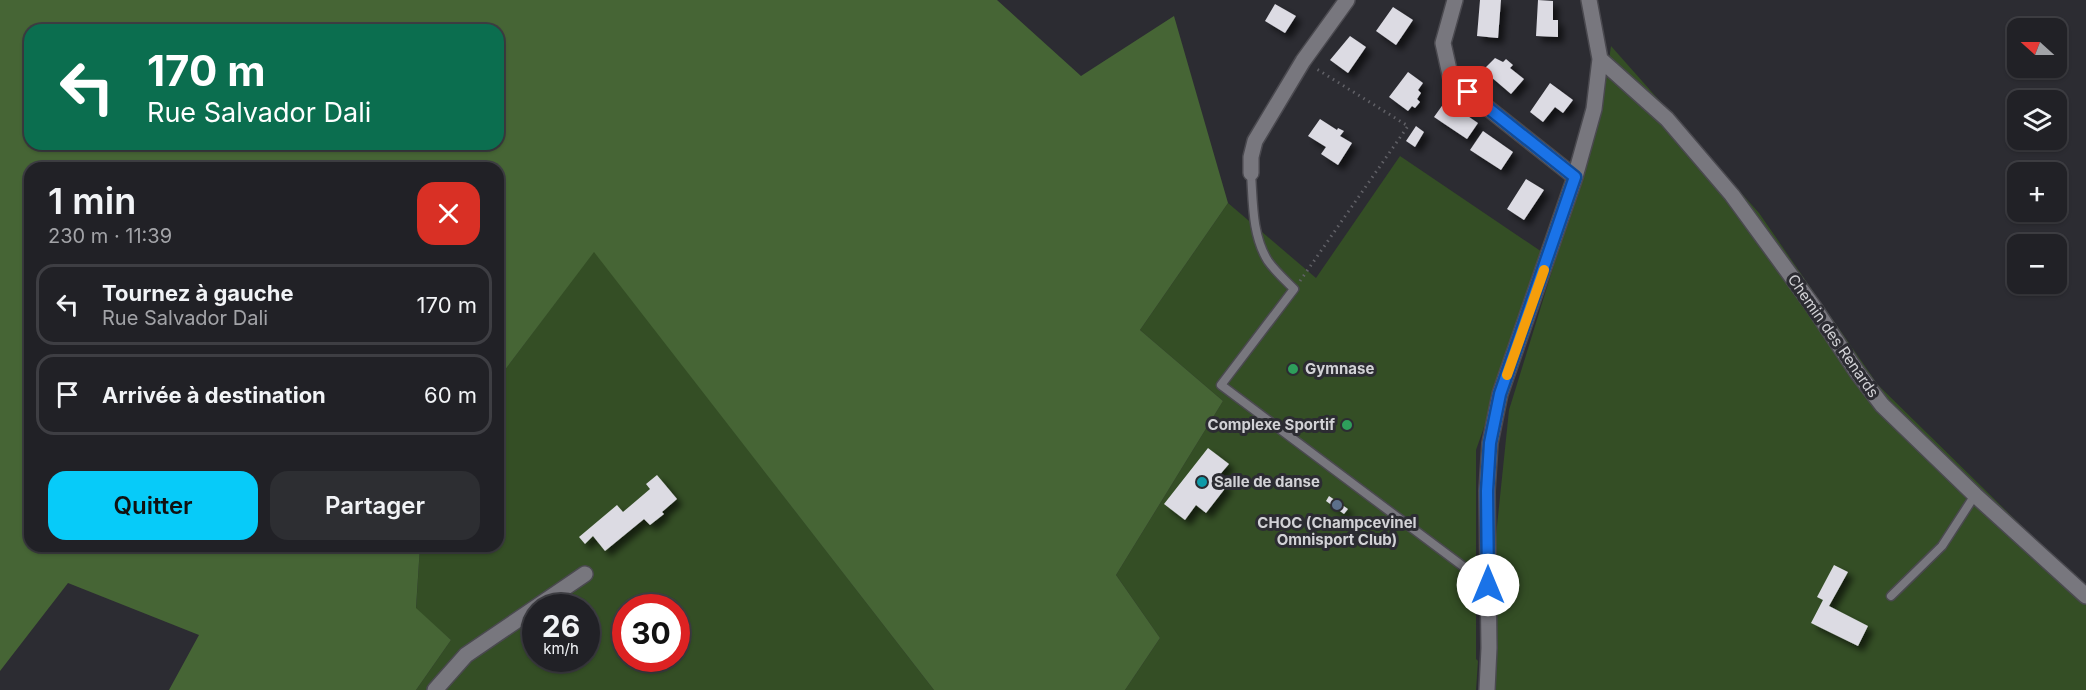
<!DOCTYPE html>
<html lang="fr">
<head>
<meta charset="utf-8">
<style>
  :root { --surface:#212126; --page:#2d2e32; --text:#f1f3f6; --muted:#a2a3a7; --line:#3e3e43; --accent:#07cbf9 }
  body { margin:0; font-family:Inter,sans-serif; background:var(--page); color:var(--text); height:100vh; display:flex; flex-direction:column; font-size:22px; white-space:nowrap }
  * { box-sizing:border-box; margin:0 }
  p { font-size:20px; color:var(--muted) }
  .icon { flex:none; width:33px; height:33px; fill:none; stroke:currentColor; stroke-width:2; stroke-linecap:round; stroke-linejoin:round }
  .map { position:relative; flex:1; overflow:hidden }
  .drawer { position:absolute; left:24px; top:162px; width:480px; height:390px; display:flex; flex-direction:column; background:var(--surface); border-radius:18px; box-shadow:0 2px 4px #0004,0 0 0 2px var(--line) }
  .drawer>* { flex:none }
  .hud { position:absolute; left:24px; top:24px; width:480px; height:126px; border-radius:18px; box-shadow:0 2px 4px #0004,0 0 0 2px var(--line); background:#0b6e4f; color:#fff; overflow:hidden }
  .needle { width:39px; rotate:291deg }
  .tools { position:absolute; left:2007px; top:18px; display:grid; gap:12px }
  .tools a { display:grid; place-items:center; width:60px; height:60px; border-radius:12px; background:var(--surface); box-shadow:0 2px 4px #0004,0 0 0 2px var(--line); font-size:30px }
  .speed { position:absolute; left:522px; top:594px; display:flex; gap:12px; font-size:30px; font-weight:700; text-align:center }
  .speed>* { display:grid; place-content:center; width:78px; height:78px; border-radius:50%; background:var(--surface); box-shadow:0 2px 4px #0004,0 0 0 2px var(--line); line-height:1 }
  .speed small { font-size:15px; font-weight:400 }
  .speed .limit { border:9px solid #d22; background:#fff; color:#111 }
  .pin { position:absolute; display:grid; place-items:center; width:51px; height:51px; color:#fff; margin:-26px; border-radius:12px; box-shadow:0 3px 9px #0006 }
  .me { position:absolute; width:66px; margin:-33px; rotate:0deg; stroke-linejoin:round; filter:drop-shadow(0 0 4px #0008) }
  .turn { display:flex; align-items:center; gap:21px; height:126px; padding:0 24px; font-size:27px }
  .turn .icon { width:78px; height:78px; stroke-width:2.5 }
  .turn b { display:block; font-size:42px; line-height:51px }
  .round { display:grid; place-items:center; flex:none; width:63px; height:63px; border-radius:18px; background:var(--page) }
  .overview { display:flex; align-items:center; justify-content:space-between; height:102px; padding:0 24px }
  h1 { font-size:36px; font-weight:600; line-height:45px }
  .cta { display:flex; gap:12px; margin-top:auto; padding:12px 24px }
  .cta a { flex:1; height:69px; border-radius:18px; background:var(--accent); color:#111; font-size:24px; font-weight:600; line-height:69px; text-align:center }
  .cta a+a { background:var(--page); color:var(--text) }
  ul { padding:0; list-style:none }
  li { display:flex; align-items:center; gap:18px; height:81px; margin:0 12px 9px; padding:0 12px; border:3px solid var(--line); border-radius:18px }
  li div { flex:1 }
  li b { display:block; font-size:22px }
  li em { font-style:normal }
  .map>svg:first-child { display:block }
</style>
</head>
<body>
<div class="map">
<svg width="2086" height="690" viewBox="0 0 2086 690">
  <defs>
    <filter id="shadow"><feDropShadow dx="5.5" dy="5.5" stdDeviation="3" flood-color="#0009"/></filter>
  </defs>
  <rect width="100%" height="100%" fill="#2c2c32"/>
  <path fill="#344e25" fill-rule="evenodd" d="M1611,46l148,167 119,172 208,204v101h-606l29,-280 93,-301z
    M1400,156l145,98 -69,196v209l2,2 -2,29h-351l35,-52 -44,-63 107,-174 -83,-71 88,-127 88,75z
    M594,251l340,439h-518l35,-50 -35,-31 4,-63h78v-167zM536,608h50v50h-50zM626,608h50v50h-50z"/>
  <path fill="#466535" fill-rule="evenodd" d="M0,0h997l84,76 93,-60 54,187 -88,127 83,71 -107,174 44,63 -35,52h-191l-340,-438 -96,127v-211h-468v378h390l-4,62 35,32 -35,50h-247l30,-55 -131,-52 -68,88zM30,30h468v114h-468z"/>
  <path fill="#dcdbe3" filter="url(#shadow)" d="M1480,0h21l-3,38 -21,-2z
    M1538,0l15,1v19h5v17l-22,-1z
    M1275,4l21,12 -11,17 -20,-12z
    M1393,7l20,13 -17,25 -20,-14z
    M1350,36l16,11 -18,26 -18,-13z
    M1495,58l8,4 3,-3 7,6 -3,3 14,11 -13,15 -28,-24z
    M1408,72l15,11 -5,7 3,3 -4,6 3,3 -5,6 -3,-2 -4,5 -19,-14z
    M1550,83l23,17 -10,13 -8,-6 -12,15 -13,-10z
    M1444,103l7,5 2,-2 25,17 -11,16 -33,-22z
    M1320,119l17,11 1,-2 6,3 -4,5 12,7 -14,22 -17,-11 5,-7 -18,-11z
    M1416,126l8,6 -9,15 -9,-6z
    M1483,131l30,21 -12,18 -31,-20z
    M1526,179l18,11 -20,30 -17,-11z
    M1208,448l21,16 -12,14 10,8 -21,27 -10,-8 -11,15 -21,-16z
    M657,475l20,24 -15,13 2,2 -14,11 -6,-6 -39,32 -12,-15 -8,8 -6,-7 38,-32 6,7 27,-23 -4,-5z
    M1329,496l19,13 -4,5 -18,-13z
    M1834,565l14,7 -19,34 39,20 -10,20 -47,-23 12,-23 -6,-3z"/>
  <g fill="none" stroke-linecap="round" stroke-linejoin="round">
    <g stroke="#4a494f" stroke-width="11">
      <path id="lane" d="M1251,173c2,29 1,63 17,88 7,10 17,19 26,28l-73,96 267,200
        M1891,596l51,-50 33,-51"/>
    </g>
    <g stroke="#4a494f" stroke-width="18">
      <path id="street" d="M1455,0l-12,43 8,36 124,98
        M1600,59l67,60 65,76 81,111 44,66 25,33 93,90 111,101
        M1251,173v-16l4,-16 48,-80 44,-61
        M435,690l31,-35 119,-81
        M1487,690l2,-42 -2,-157 3,-48 10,-49 75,-217 19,-68 6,-50 -11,-59"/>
    </g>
    <path stroke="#616167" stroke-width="3" stroke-dasharray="1.5 4.5" stroke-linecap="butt" d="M1300,281l108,-155 -93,-58"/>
    <use href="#lane" stroke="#78777e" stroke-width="8"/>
    <use href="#street" stroke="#78777e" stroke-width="15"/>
  </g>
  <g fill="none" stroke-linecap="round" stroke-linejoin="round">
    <g stroke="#114b97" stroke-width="15">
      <path id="route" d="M1468,92l107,85 -75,217 -10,49 -3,48 1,94"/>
    </g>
    <use href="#route" stroke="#1a73e8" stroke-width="10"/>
    <path stroke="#f59e0b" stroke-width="10" d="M1507,375l37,-105"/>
  </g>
  <g fill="#2e9e5b" stroke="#2c2c32" stroke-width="2">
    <circle cx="1293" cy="369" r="6"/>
    <circle cx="1347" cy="425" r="6"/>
  </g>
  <circle fill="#0f9aa8" stroke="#2c2c32" stroke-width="2" cx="1202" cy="482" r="6"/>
  <circle fill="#5c6f8a" stroke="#2c2c32" stroke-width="2" cx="1337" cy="505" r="6"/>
  <g text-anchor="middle" stroke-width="6" stroke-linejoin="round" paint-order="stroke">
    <g font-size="15" fill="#d2d2d6" stroke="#2c2c32">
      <text transform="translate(1833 336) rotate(55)" y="5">Chemin des Renards</text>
    </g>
    <g font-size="15" font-weight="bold" fill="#d2d2d6" stroke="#2c2c32" text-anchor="start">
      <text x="1305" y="374">Gymnase</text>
      <text x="1335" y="430" text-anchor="end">Complexe Sportif</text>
      <text x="1214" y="487">Salle de danse</text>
      <text x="1337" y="528" text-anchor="middle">CHOC (Champcevinel<tspan x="1337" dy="17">Omnisport Club)</tspan></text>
    </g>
  </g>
</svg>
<div class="tools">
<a><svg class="needle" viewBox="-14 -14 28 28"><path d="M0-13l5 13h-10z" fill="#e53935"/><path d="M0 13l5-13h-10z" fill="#a2a3a7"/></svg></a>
<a><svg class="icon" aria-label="layers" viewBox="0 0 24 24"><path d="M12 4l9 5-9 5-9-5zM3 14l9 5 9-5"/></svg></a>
<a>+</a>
<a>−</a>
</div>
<div class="speed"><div>26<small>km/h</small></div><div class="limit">30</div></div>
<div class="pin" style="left:1468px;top:92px;background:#d93025"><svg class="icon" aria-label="arrive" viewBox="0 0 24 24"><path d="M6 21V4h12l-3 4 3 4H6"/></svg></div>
<svg class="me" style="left:1488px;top:585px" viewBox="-20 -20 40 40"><circle r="19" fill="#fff"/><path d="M0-13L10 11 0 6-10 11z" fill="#1a73e8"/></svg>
<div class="hud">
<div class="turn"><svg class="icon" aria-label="left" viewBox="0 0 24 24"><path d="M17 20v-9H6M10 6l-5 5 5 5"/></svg><div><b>170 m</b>Rue Salvador Dali</div></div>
</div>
<section class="drawer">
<div class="overview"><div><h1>1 min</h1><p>230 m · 11:39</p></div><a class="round" style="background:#d93025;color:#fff"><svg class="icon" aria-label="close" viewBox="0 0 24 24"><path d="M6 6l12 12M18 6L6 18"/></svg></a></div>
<ul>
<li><svg class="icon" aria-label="left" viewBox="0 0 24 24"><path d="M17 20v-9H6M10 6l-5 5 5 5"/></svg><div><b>Tournez à gauche</b><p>Rue Salvador Dali</p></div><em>170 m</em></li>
<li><svg class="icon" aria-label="arrive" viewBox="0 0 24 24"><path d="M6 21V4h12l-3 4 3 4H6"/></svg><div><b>Arrivée à destination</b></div><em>60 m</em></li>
</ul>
<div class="cta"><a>Quitter</a><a>Partager</a></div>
</section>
</div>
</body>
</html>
